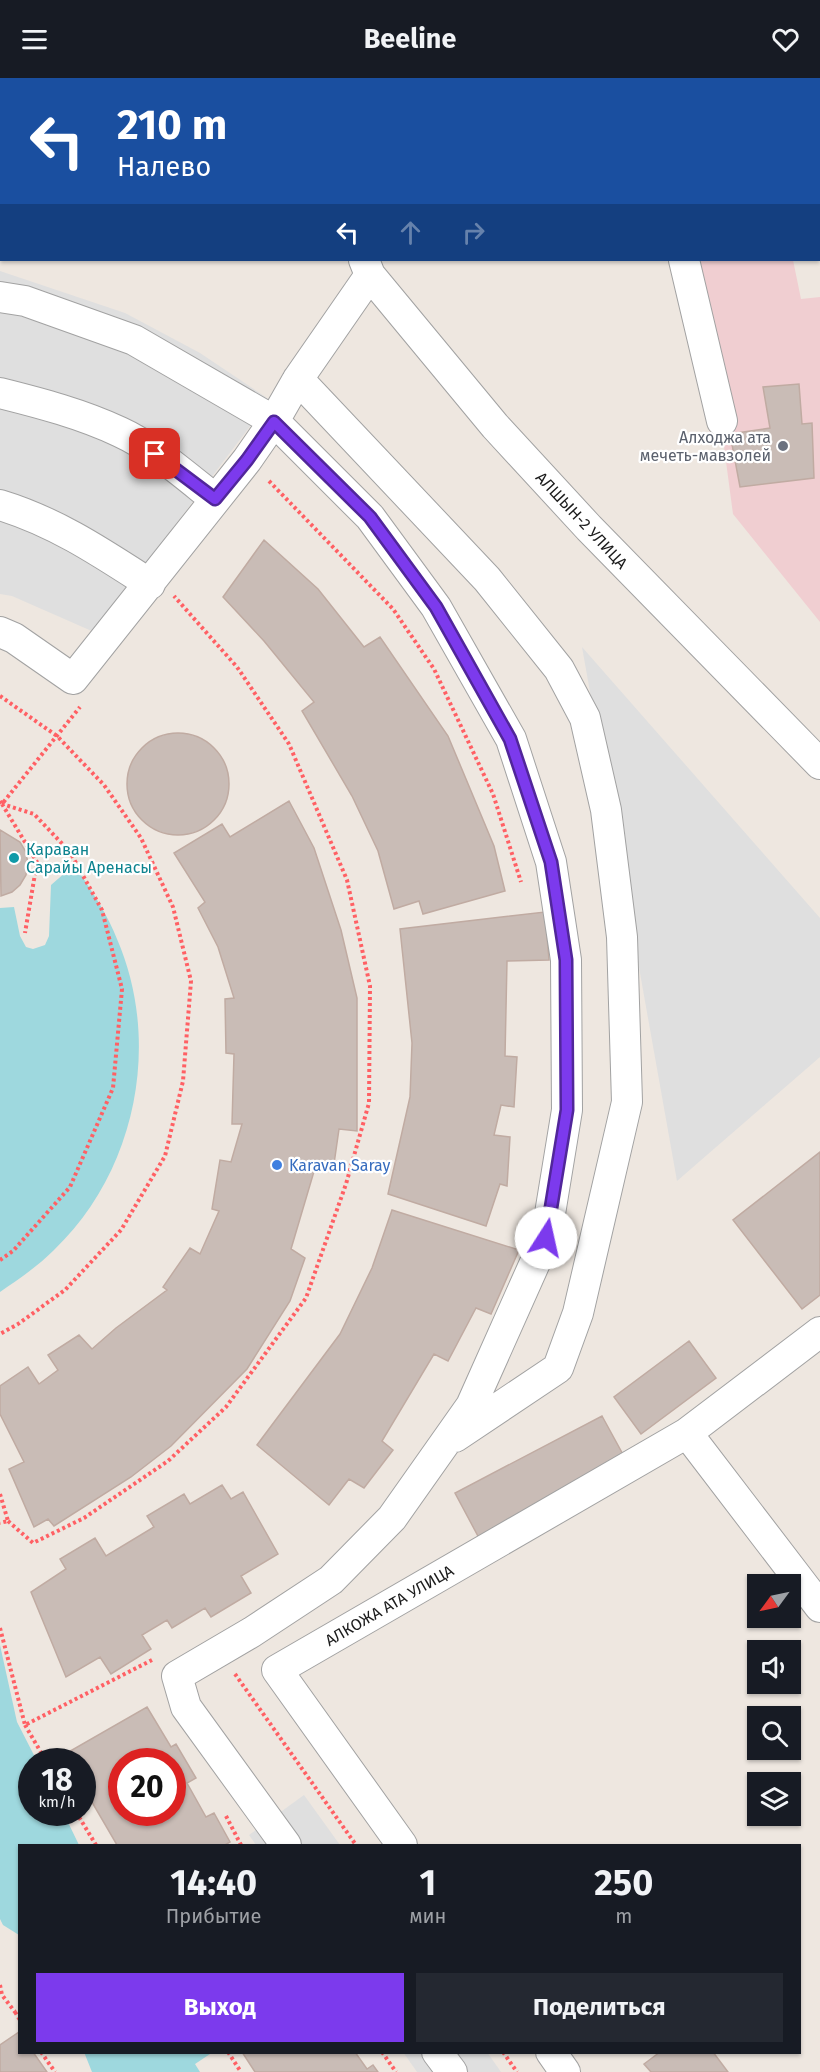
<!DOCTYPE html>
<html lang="ru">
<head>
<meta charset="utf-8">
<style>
  :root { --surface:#171b24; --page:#242831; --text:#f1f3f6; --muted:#9ea1a6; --accent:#7c3aed }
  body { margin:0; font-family:"Fira Sans",sans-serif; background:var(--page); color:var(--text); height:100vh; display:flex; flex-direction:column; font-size:22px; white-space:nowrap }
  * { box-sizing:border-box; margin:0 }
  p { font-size:20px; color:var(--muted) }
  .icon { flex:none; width:33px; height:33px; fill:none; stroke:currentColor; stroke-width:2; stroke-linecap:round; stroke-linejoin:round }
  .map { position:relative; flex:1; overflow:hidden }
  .side { position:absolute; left:18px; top:1766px; width:783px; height:210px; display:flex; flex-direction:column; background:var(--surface); border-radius:0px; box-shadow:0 2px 4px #0004 }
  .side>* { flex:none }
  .banner { position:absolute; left:0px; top:0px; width:820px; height:183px; box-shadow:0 2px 4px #0004; background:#1a4fa0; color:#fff; overflow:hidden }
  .needle { width:39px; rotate:237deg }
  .fabs { position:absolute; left:747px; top:1496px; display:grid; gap:12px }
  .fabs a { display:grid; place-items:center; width:54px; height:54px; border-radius:0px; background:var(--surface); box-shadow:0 2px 4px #0004; font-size:30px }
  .speed { position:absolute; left:18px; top:1670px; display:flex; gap:12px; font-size:30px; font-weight:700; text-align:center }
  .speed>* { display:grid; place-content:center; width:78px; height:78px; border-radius:50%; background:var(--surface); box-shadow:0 2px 4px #0004; line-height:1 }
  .speed small { font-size:15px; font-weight:400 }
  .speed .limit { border:9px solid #d22; background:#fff; color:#111 }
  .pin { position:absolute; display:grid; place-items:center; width:51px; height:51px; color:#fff; margin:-26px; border-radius:12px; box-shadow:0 3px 9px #0006 }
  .me { position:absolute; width:66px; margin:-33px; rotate:10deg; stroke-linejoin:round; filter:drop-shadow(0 0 4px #0008) }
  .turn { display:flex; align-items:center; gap:21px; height:126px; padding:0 18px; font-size:27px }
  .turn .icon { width:78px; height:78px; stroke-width:2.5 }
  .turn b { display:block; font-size:42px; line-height:51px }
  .lanes { display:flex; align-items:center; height:57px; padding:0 18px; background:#0003; justify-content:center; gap:30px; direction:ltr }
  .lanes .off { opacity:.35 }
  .eta { display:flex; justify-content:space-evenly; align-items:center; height:102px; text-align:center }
  .eta b { font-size:36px; font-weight:700; line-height:42px }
  .action { display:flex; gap:12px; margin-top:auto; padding:12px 18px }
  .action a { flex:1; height:69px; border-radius:0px; background:var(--accent); color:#fff; font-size:24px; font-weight:700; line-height:69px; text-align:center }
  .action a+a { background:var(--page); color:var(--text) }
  header { display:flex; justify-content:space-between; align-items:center; height:78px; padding:0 18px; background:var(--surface); font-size:27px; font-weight:700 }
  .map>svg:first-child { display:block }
</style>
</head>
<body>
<header><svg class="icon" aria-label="menu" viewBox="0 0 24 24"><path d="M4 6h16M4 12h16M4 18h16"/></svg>Beeline<svg class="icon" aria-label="heart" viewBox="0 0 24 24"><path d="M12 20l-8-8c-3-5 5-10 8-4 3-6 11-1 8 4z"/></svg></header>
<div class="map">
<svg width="820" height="1994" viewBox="0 0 820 1994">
  <rect width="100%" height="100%" fill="#eee7e0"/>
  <path fill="#f0ced1" d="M670,182h123l8,39 19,-2v325l-87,-108 -10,-75h-12z"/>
  <path fill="#bdfbb9" d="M0,0h247l1,1 -246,1 -1,38z"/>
  <path fill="#dfdfdf" d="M0,193l125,42 75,40 70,47 -176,232 -82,-36 -12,-2z
    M582,569l238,271v139l-143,124z
    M304,1717l36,50h-84l-7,-10z
    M403,1974h84l14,20h-84z"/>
  <path fill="#9ed8de" d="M66,794l15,3c14,21 27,41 36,64 45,104 19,233 -63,311 -16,16 -35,29 -54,42v-384l14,-1 6,29 6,11 7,2 12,-4 4,-9 2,-51z
    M0,1567l17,77 20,39h-5v51h31l16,33h-59l-1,90 -16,-10 -3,-6z
    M84,1974h129l-18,12 5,8h-108z"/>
  <path fill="#c9bcb6" stroke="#c0aba2" stroke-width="1.5" fill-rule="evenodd" d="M799,306l3,40 10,-1 2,55 -74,9 -10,-53 40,-6 -7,-41z
    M264,462l54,49 46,58 16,-10 68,99 46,110 11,45 -82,23 -4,-13 -25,8 -16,-58 -26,-55 -50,-85 12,-9 -50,-61 -41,-44z
    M127 706a51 51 0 1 1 102 0a51 51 0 1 1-102 0Z
    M289,723l25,47 27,82 16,68v133l-18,-2 -6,42 -18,-3 -24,81 14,9 -15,43 -43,68 -76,77 -40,31 -77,49 -6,-7 -14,8 -25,-58 15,-7 -24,-48v-28l28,-19 11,17 19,-14 -10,-15 31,-20 13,14 24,-21 51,-38 -4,-3 27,-39 10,6 19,-43 -7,-2 8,-49 11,2 11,-38h-10l2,-70 -8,-1 -1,-54 9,-1 -16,-51 -20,-39 7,-6 -31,-49 48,-29 8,13z
    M0,752l20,12 6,10 2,12 -2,11 -6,10 -8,7 -11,4z
    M545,834l4,48 -42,1 -2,95 12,1 -3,50 -13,-2 -7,30 16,2 -3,49 -7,-2 -14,42 -98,-32 22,-97 2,-54 -12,-114z
    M820,1074v143l-18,14 -69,-89z
    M392,1132l127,40 -28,64 -15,-6 -28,53 -14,-7 -52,87 11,9 -29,38 -15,-9 -20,26 -72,-60 83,-111 32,-66z
    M689,1263l27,37 -75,56 -27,-37z
    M602,1338l24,44 -147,78 -24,-45z
    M222,1407l9,14 12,-7 35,62 -37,22 10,17 -40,24 -6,-9 -33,20 -5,-8 -25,15 9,14 -40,25 -11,-17 -34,20 -35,-85 35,-23 -6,-10 35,-21 11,18 48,-29 -7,-11 37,-22 6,10z
    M147,1629l24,40 5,-3 20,34 -9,5 19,34 8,-4 16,29 -5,3h-108l-35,-60v-24h-13l-4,-7zM122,1683h50v51h-50z
    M19,1954l1,20h13l14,20h-47v-27z
    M242,1974h113l12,17 6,-4 5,7h-123z
    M660,1974h53l15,20h-77l-7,-8z"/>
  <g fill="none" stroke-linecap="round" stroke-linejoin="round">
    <g stroke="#a2a2a2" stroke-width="32">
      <path id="minor" d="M285,0v2
        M728,0v2
        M0,89h2
        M819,93h1
        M364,182l6,15 125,151 94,102 231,236
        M684,182l38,161
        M0,219l25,4 109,39 140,81 96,96 66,90 75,132 40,123 15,98 1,150 -21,128 -75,168 -79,112 -61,62 -79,52 -75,44 9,31 100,138
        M298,301l189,200 72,90 26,49 21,92 16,127 5,165 -49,211 -20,55 -103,69
        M0,315c40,10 82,21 120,39 33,15 66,44 95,67
        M0,427c56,17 102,48 150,79
        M0,554l14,6 59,41 174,-219 27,-39 24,-42 72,-104
        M687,1355l133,174
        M402,1767l-125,-175 410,-237 133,-101
        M437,1974l15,20
        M551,1974l14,20"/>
    </g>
    <path stroke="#ff6064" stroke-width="4" stroke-dasharray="3 3" stroke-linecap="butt" d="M126,0v2
      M269,403l124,128 41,60 59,125 28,88
      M0,618l57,40 47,49 37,53 32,69 18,74 -8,100 -18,75 -44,74 -56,60 -47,34 -18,10
      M0,723l2,3 78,-97
      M2,726l35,58 -12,71
      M0,1182l13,-9 57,-64 43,-99 9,-99 -20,-79 -32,-58 -36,-38 -32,-10
      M0,1416l8,27 -8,2
      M8,1443l25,22 51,-25 84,-57 58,-54 80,-109 40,-114 23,-81 1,-117 -23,-106 -58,-136 -52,-77 -63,-71
      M0,1550l25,97 127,-65
      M235,1596l121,171
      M25,1647l21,36
      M76,1734l20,33
      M226,1738l15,29
      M0,1907l2,10 13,17 5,-1
      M15,1934l5,8
      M41,1974l14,20
      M228,1974l13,20
      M382,1974l14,20
      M503,1974l14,20"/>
    <use href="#minor" stroke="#fff" stroke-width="30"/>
  </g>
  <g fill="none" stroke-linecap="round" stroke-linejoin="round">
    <g stroke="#51269a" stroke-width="15">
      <path id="route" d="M155,376l60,45 32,-39 27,-38 96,95 66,90 74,132 41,123 15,98 1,150 -21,128"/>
    </g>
    <use href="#route" stroke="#7c3aed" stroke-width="10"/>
  </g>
  <circle fill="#6b7280" stroke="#fff" stroke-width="2" cx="783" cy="368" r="6"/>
  <circle fill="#0f9aa8" stroke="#fff" stroke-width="2" cx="14" cy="780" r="6"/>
  <circle fill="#3f7fe0" stroke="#fff" stroke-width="2" cx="277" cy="1087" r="6"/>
  <g text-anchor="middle" stroke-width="4.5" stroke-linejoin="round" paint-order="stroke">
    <g font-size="16" fill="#5b616d" stroke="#fff" text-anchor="end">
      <text x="771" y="365">Алходжа ата<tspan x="771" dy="18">мечеть-мавзолей</tspan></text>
    </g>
    <g font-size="16" fill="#1b1b1b" stroke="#fff">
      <text transform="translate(582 442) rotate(47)" y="6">АЛШЫН-2 УЛИЦА</text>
      <text transform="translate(389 1527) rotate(-30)" y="6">АЛКОЖА АТА УЛИЦА</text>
    </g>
    <g font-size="16" fill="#0d838f" stroke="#fff" text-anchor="start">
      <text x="26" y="777">Караван<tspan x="26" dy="18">Сарайы Аренасы</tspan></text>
    </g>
    <g font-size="16" fill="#366cbe" stroke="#fff" text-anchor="start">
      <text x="289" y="1093">Karavan Saray</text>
    </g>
  </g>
</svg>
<div class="fabs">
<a><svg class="needle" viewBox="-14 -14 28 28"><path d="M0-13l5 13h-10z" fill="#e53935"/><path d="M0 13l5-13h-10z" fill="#9ea1a6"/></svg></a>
<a><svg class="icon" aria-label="sound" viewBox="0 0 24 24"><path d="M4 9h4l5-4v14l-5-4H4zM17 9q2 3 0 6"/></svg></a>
<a><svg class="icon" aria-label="search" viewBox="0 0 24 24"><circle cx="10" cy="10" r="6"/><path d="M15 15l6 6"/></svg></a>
<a><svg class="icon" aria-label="layers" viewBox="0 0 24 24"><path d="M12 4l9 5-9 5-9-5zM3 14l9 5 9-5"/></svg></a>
</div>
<div class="speed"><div>18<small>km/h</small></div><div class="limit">20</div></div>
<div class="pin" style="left:155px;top:376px;background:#d93025"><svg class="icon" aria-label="arrive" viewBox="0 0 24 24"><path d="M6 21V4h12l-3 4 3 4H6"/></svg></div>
<svg class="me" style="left:546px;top:1160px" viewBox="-20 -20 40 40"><circle r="19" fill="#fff"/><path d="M0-13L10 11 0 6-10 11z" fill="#7c3aed"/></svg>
<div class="banner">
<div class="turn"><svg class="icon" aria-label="left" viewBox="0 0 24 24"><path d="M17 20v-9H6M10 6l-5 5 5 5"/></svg><div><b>210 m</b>Налево</div></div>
<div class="lanes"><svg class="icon" aria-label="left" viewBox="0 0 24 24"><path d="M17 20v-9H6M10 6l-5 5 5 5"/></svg><svg class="icon off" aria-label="ahead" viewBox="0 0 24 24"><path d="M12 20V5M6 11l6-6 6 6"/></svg><svg class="icon off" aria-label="right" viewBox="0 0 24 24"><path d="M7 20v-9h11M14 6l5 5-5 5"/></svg></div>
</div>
<section class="side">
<div class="eta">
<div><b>14:40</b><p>Прибытие</p></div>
<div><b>1</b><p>мин</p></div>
<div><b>250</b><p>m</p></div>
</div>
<div class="action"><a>Выход</a><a>Поделиться</a></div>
</section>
</div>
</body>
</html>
